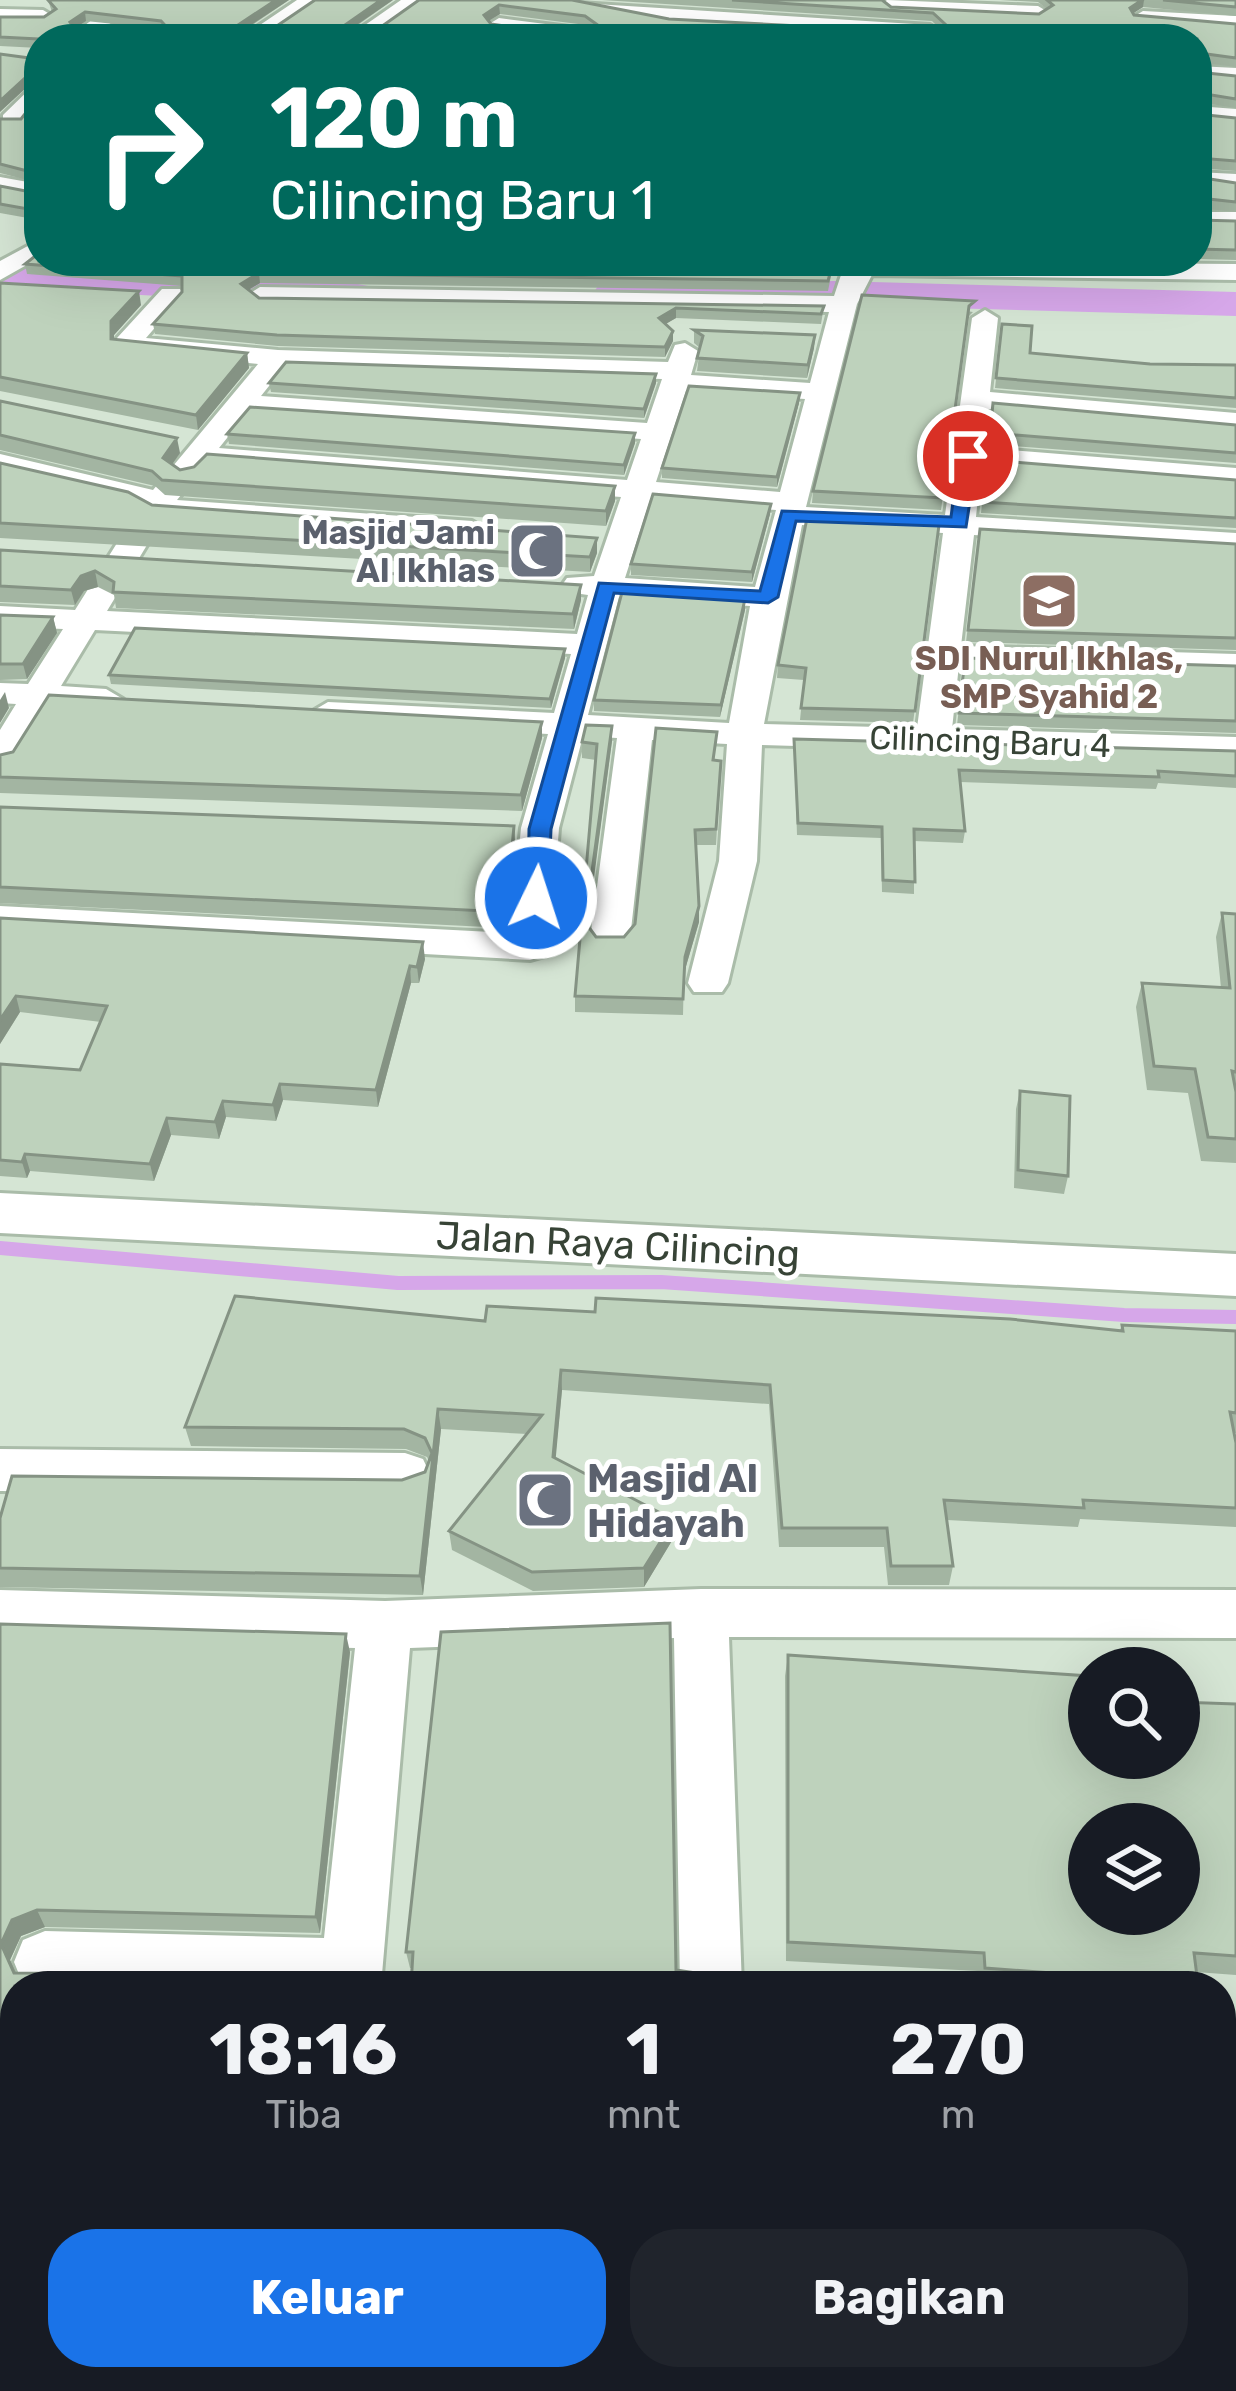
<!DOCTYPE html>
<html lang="id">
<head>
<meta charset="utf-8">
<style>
  :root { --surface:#171b24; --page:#20242c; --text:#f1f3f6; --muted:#9ea1a6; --accent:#1a73e8 }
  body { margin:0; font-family:Rubik,sans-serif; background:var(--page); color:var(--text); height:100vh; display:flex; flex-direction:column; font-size:45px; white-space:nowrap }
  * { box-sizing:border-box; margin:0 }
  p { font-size:39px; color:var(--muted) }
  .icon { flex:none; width:66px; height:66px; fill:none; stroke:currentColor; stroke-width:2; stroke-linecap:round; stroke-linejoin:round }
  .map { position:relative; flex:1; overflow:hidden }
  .panel { position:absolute; left:0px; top:1971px; width:1236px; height:420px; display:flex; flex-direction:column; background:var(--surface); border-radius:48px 48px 0 0; box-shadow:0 12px 48px #0002 }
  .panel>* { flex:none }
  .guide { position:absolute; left:24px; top:24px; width:1188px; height:252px; border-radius:48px; box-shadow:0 12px 48px #0002; background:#00695c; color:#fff; overflow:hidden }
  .tools { position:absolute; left:1068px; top:1647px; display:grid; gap:24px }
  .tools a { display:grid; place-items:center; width:132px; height:132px; border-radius:50%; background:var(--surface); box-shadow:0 12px 48px #0002; font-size:60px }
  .pin { position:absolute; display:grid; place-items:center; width:102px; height:102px; color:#fff; margin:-51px; border:6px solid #fff; border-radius:50%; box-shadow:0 3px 12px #0007 }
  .me { position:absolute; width:132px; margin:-66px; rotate:4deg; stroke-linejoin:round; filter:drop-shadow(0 0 9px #0008) }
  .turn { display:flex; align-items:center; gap:42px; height:252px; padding:0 48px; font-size:54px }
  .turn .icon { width:156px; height:156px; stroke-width:2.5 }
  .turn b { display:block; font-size:84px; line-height:102px }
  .eta { display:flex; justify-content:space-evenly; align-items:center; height:204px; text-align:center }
  .eta b { font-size:72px; font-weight:700; line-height:84px }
  .action { display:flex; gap:24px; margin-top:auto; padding:24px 48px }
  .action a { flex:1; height:138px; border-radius:48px; background:var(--accent); color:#fff; font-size:48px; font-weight:700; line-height:138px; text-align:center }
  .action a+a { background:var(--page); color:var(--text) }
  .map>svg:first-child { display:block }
</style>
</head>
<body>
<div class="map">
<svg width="1236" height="2391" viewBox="0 0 1236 2391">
  <rect width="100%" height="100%" fill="#e6f1e6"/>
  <path fill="#d5e5d4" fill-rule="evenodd" d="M0,0h1236v2391h-1236zM39,39h1158v222h-1158zM1089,1668h90v90h-90zM1089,1824h90v90h-90zM15,1986h1206v390h-1206z"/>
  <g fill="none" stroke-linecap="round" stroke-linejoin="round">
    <path stroke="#d6a7e9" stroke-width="14" d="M0,1248l398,35 263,-1 463,33 112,2"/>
    <path fill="#d6a7e9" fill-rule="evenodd" d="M0,263l353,20 15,3 6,9 -6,9 -15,3 -353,-20z
      M835,281l401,11v24l-401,-11 -222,2 -15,-3 -6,-9 6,-9 15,-3z"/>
    <g stroke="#aabca9" stroke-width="6">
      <path id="minor" d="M119,0h23l-53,39h-23z
        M297,0h23l-57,39h-24z
        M401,0h23l-55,39h-24z
        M531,0l399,25 10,6 -10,6 -260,-14z
        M887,0l151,6 10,6 -10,6 -148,-7 -10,-6z
        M0,9l43,1 10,6 -10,6 -43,-1z
        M1143,11l93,5v12l-100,-7 -3,-4z
        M499,18l86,11 10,6 -26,4 -77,-11 -3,-4z
        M1197,66l39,2v12l-39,-2z
        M39,80v20l-20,25h-16v-10z
        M1197,106l39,3v14l-39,-3z
        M1197,172l39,2v14l-39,-2z
        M0,177l39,7v14l-39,-7z
        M1197,212h39v14h-39z
        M39,240v18l-39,22v-19z
        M364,261h173l23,8 -13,8 -171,-9z
        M855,261l381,3v16l-364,-5 -15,29 -51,203 139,8 27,-197 13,-8 13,8 -8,74 246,21v18l-248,-22 -5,39 253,20v18l-255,-20 -5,51 260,16v18l-262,-16 -13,111 275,8v20l-277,-9 -7,64 284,8v22l-474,-14 -5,116 -29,122 -6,9h-28l-6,-9 31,-122 8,-117 -75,-4 -22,199 -6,9h-28l-6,-9 27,-201 -34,-2 -24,92 -9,119 -6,9 -14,4 -530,-30v-24l511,27 10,-105 27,-94 -220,-12 -17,-10 17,-10 226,11 17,-59 -476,-24 -34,56 45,3 17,10 -17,10 -57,-3 -36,60 -13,3v-39l16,-26 -16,-1v-20l28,1 35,-55 -63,-3v-20l75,4 64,-102 -139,-36v-18l153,36 105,-126 -141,-14v-12l45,-49h18l4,5 -38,44 132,12 390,12 7,-17 10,-2 13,8 -7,24 119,8 19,-71 -569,-9 -13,-8 13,-8 574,9 7,-21zM285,366l377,13 -15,44 -386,-27zM686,391l119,8 -25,93 -124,-10zM248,412l393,27 -14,41 -408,-32zM206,464l415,33 -27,79 -27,2 -5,7 5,7 21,3 -11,39 -470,-23 57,-94 308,22 15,-9 -15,-9 -295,-21zM650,500l126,10 -21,77 -130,-9zM802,525l141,8 -26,195 -153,-4zM619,597l131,9 -21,117 -141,-8z
        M0,1449l405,4 18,6 7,15 -7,15 -18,6 -405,-4z
        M701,1589l535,1v48l-507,-1 13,349h-62l-6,-348 -264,10 -29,338 -358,-2 -9,-22 9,-22 22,-9 279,7 31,-290 -355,-10v-48l385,11z
        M1221,2024l15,6v69l-15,-6z
        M275,2376h70l-2,15h-70z
        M696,2376h70l1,15h-70z"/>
    </g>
    <g stroke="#aabca9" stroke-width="6">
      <path id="tertiary" d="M0,1193l1236,61v42l-1236,-63z"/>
    </g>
    <use href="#minor" fill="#fff" fill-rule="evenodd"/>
    <use href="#tertiary" fill="#fff" fill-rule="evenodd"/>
  </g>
  <path fill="#a3b5a2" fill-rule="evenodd" d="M48,0h241l-50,34h26l128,-34 -48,34h26l48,-34 250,19 262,14 8,-5 -7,-7 -330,-21h280l9,7 148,7 8,-5 -9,-7 -38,-2h236v16l-93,-9 -10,6 1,2 102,9v43l-39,-5 -1158,-23v9l-39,-2v-29h44l8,-5zM500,14l86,11 5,3 -23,7 -77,-11 -2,-3zM86,21l76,8 4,4 -89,-2 -2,-3z
    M1197,72l39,4v32l-38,-6z
    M39,96v87l-39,-10v-54h21z
    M1197,114l39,4v53l-39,-3z
    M1197,177l39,6v29l-38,-4z
    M39,184v36l-39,-7v-27l36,7z
    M1197,220l39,1v39l-39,-1z
    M549,261h285l-6,30 -568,-8 -11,7 10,8 565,8 -3,18 -145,-6 -11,6 8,17 -8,16 -387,-11 -123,-12 -2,-10 29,-32v-6l-155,-12 -2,-10 350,-1 171,9 10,-8z
    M0,283l141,22 -27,30v4l133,14 2,15 -51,62 -198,-39z
    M862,295l111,17 -5,5 -27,193 -129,-7 1,-12z
    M1002,324l28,29 120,11 86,1v43l-241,-20z
    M694,330l121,5 -1,13 -7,30 -110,-7 3,-23 -6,-5z
    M269,383h387l-12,35 -373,-26z
    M0,401l180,52 -8,11 8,6 435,31 -9,25 -441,-31 -10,-9 -155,-36z
    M799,403l-22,84 -115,-9v-10z
    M993,403l243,22v38l-248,-19z
    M227,434l408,9 -11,32 -395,-31z
    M987,460l249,20v48l-255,-15z
    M0,462l152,43 445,33v15l-7,19 -590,-34z
    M771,504l-1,10 -18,68 -121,-7v-11z
    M939,525l-26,198 -113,-3 4,-40 -27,-2 1,-13z
    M980,529l256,15v106l-270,-8z
    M0,550l581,50 -7,29 -458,-21 -2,-13 -16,-8 -14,4 -9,14 -75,-3z
    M745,599v11l-25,107 -126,-6v-11z
    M0,615l53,2 4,16 -30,46 -27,1z
    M565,649v9l-14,50 -440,-24 -2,-9z
    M965,658l271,8v67l-279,-8z
    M542,722v16l-20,73 -522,-18v-38z
    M717,732l-3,28 7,1 -5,84h-20l3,77 -15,51 -1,42 -108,-3v-16l21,-236 -14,-2v-16l30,-1 -25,184 9,12h28l11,-13z
    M794,739l442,12v37l-78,-5 -2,6 -196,-7 5,49 -2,12 -49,-2v53l-32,-2 -1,-54 -84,-3z
    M0,807l515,35 -8,86 -507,-25z
    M1222,913l14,1v249l-35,-2 -13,-68 -41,-3 -11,-83 6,-24 79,5 -5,-51z
    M0,918l425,41 -6,24h-8l-33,124 -95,-7 -7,21 -50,-4 -7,22 -48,-4 -17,46 -124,-10 -3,7 -27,-2v-112l80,6 21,-48 -81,-10 -20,32z
    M1020,1091l48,85 -4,18 -50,-6 2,-79z
    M595,1312l525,18 2,-5 114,6v102h-2l2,10v84l-156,-8 -2,8 -131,-7 6,46 -4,19h-61l-4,-38h-105l-10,-143 -207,-14 -7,69 118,80 -29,48 -111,4 -81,-41 -3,-19 78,-97 -86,-5 -18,166 -423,-8v-69l402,-38 23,-8 4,-11 -2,-4 -21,-8 -215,-3 -6,-19 300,-106z
    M0,1624l350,28 -30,281 -275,-6 -24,9 -11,24 6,13 296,1 4,12h-301v390h255l-1,15h-269z
    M788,1655l301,103 147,-54v271l-40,-3v14h-217l-1,-15 -192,-10 -1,-285z
    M406,1952l270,18 -266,-2z
    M1236,2118v273h-426l-1,-15h412z"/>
  <path fill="#859384" d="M276,0h13l-53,35 -1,4v-12z
    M381,0h12l-51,35v4v-12z
    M1142,0h2l-1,7 -14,9 1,-8z
    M499,5l1,9 -15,9 -1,-8z
    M85,12l1,9 -14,9 -2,-8z
    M37,67l2,9 -39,36v-11z
    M259,273l1,10 -17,10 -2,-9z
    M139,291l2,14 -27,30v18l-3,-14v-18z
    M676,308v10l-17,10v-10z
    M673,331v10l-8,16v-10z
    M815,335l-1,13 -7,30 1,-13z
    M247,353l2,15 -51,62 -2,-15z
    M656,374v9l-12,35v-9z
    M800,393l-1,10 -22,84v-10z
    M635,433v10l-11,32v-10z
    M177,438l3,15 -14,20 -3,-15z
    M615,486v15l-9,25v-15z
    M771,504l-1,10 -18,68v-10z
    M597,538v15l-7,19v-15z
    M95,571l3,16 -14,4 -9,14 -4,-15 10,-14z
    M581,585v15l-7,29 -1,-15z
    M745,599v11l-25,107 1,-12z
    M53,617l4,16 -30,46 -4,-15z
    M565,649v9l-14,50 -1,-9z
    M5,692l4,16 -9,15v-23z
    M542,722v16l-20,73 -1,-16z
    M612,726v15l-26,197 -1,-16z
    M514,826l1,16 -8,86 -1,-16z
    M699,906v16l-15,51 1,-16z
    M423,942l2,17 -6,24 -2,-16z
    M410,966l1,17 -33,124 -2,-17z
    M16,996l4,16 -20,32v-24z
    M280,1084l3,16 -7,21 -3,-16z
    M223,1101l3,16 -7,22 -4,-17z
    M167,1118l4,17 -17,46 -4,-17z
    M25,1154l5,17 -3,7 -5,-16z
    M561,1370l1,20 -8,87 -1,-20z
    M438,1409l3,20 -18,166 -3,-19z
    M674,1520l-1,19 -29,48v-19z
    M346,1634l4,18 -30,281 -4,-16z
    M37,1910l8,17 -24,9 -11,24 12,26 -21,-42 11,-24z
    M263,2376h7l-1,15h-7z"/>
  <path fill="#bed2bc" stroke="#859384" stroke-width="3" fill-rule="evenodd" d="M48,0h228l-41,27v6l30,1 50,-34h66l-39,27 -1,6 30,1 48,-34h153l97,19 262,14 14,-9 -12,-11 -201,-13h150l9,7 148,7 14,-9 -6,-5h95l-12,8 4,7 102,9v34l-37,-5 -2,11v-25h-1158l-39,-2v-20h44l12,-8zM499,5l86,11 14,10 -31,9 -77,-11 -7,-9zM85,12l76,9 11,12 -95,-2 -7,-9z
    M1163,0h73v7z
    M39,48v32l-2,-13 -37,34v-47l37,5z
    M1197,72l39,4v23l-37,-6 -2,12z
    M39,96v78l-39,-10v-45h21z
    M1197,114l39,4v43l-37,-3 -2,8z
    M1197,177l39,6v19l-37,-4 -2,13z
    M39,184v27l-39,-7v-18l36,7z
    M1197,220l39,1v29l-39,-1z
    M39,253v8h333l3,2 171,9 13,-11h274l-5,20 -569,-8 -18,11 18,14 565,8 -3,8 -145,-6 -17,10 14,13 -8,16 -388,-12 -124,-11 29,-32v-16l-157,-12z
    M0,283l139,8 -28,30v18l136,14 -51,62 -196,-38z
    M862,295l113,6 -6,5 -26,192 -130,-7z
    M1002,324l30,2 -2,27 120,11 86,1v33l-240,-20z
    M694,330l121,5 -7,30 -111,-7 6,-22z
    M286,362l370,12 -12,35 -375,-26z
    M689,386l111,7 -23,84 -115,-9z
    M0,401l177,37 -14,20 17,12 14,-3 13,-13 408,32 -9,25 -444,-31 -10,-9 -152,-36z
    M993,403l243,22v28l-246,-20z
    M250,407l385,26 -11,32 -397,-31z
    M987,460l249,20v38l-254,-16z
    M0,463l128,29 24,13 445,33 -7,19 -590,-34z
    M653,494l118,10 -19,68 -121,-8z
    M807,518l132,7 -24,186 -114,-3 5,-40 -28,-3z
    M980,529l256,15v94l-268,-8z
    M0,550l581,35 -8,29 -460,-22 1,-10 -19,-11 -14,5 -10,14 -71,-4z
    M622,592l123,7 -24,106 -127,-5z
    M0,615l53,2 -30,47h-23z
    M135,628l430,21 -15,50 -441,-24z
    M965,658l271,8v55l-277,-8z
    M49,695l493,27 -21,73 -521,-18v-22l13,-3z
    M586,725l26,1 -27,196 11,15h28l11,-13 21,-196 61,4 -4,28 8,1 -5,68 -21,1 4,76 -14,51 -2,42 -108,-3 22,-252 -15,-2z
    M794,739l442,12v25l-78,-5 1,6 -200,-7 6,61 -51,-2 1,53 -32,-2 -1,-53 -84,-4z
    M0,807l514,19 -8,86 -506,-25z
    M1222,913l14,1v158l-4,-1 4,21v47l-28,-2 -13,-68 -41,-3 -12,-83 88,5z
    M0,918l423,24 -6,25 -7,-1 -34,124 -96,-6 -7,21 -50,-4 -8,21 -48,-4 -17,46 -125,-10 -3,8 -22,-2v-96l80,6 27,-64 -91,-10 -16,24z
    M1020,1091l50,5 -2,80 -50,-6z
    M235,1296l250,25 2,-15 108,6 1,-14 414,21 113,12 -1,-6 114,6v82l-6,-1 6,31v65l-153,-8 1,8 -140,-8 9,66h-62l-4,-38h-105l-12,-143 -209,-15 -8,87 121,63 -30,48 -112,4 -83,-41 93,-116 -104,-6 -18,167 -420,-8v-50l12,-42 390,4 23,-8 7,-19 -7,-15 -21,-9 -219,-2z
    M670,1623l6,347 27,4 1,12h-293l2,-34h-7l35,-320z
    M0,1624l346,10 -30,283 -279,-7 -25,10 -11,24 13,29 298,1 -1,12h-296v390h248l-1,15h-262z
    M788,1655l301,21v82h90v-56l57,2v252l-42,-3 4,31 -213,-16 -1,-15 -196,-11zM1089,1824h90v90h-90z
    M1221,2118h15v272l-110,-1 -1,-4 -46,6 -265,-4 -1,-11h408z
    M376,2376h318l1,7 9,1 1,7h-330z"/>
  <path fill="#1a73e8" stroke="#114b97" stroke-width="3" d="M968,451l9,5 -11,71 -170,-6 -18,76 -10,6 -154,-10 -63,236 -3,69 -20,5 1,-74 70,-246 161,8 22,-80 169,6 8,-61z"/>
  <defs>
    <g id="mosque-square" transform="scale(3)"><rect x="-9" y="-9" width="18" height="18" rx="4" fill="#6b7280" stroke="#fff"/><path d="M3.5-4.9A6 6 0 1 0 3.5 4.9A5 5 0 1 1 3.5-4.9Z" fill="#fff"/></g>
    <g id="school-square" transform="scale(3)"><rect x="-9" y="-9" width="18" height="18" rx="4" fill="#8d6e63" stroke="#fff"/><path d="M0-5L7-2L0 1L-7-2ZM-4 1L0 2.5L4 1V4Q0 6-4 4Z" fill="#fff"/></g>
  </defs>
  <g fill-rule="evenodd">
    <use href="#mosque-square" x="537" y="551"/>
    <use href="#school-square" x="1049" y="601"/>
    <use href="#mosque-square" x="545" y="1500"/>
  </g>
  <g text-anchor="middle" stroke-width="10" stroke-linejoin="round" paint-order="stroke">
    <g font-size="33" font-weight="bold" fill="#5b616d" stroke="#fff" text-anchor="end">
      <text x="495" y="544">Masjid Jami<tspan x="495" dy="38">Al Ikhlas</tspan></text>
    </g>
    <g font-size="33" font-weight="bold" fill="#785e54" stroke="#fff">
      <text x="1049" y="670">SDI Nurul Ikhlas,<tspan x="1049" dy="38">SMP Syahid 2</tspan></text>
    </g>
    <g font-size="33" fill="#374336" stroke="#fff">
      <text transform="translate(990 741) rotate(2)" y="12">Cilincing Baru 4</text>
    </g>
    <g font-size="39" fill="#374336" stroke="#fff">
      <text transform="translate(618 1244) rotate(3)" y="14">Jalan Raya Cilincing</text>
    </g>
    <g font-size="39" font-weight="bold" fill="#5b616d" stroke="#fff" text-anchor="start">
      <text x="587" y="1492">Masjid Al<tspan x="587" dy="45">Hidayah</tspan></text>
    </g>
  </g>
</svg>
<div class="tools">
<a><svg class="icon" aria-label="search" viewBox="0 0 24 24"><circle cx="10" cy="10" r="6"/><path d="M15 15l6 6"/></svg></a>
<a><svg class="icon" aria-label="layers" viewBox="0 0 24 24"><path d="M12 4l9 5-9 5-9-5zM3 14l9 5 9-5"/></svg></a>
</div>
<div class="pin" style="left:968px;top:456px;background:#d93025"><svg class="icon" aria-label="arrive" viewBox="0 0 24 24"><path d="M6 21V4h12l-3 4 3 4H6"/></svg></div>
<svg class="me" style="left:536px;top:898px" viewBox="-20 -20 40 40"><circle r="17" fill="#1a73e8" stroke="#fff" stroke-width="3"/><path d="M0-11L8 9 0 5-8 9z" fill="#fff"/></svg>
<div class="guide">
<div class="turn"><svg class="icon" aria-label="right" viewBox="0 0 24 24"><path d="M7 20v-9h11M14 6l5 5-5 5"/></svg><div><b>120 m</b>Cilincing Baru 1</div></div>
</div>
<section class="panel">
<div class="eta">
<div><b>18:16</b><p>Tiba</p></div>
<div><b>1</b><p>mnt</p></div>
<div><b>270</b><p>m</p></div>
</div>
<div class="action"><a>Keluar</a><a>Bagikan</a></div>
</section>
</div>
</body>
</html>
